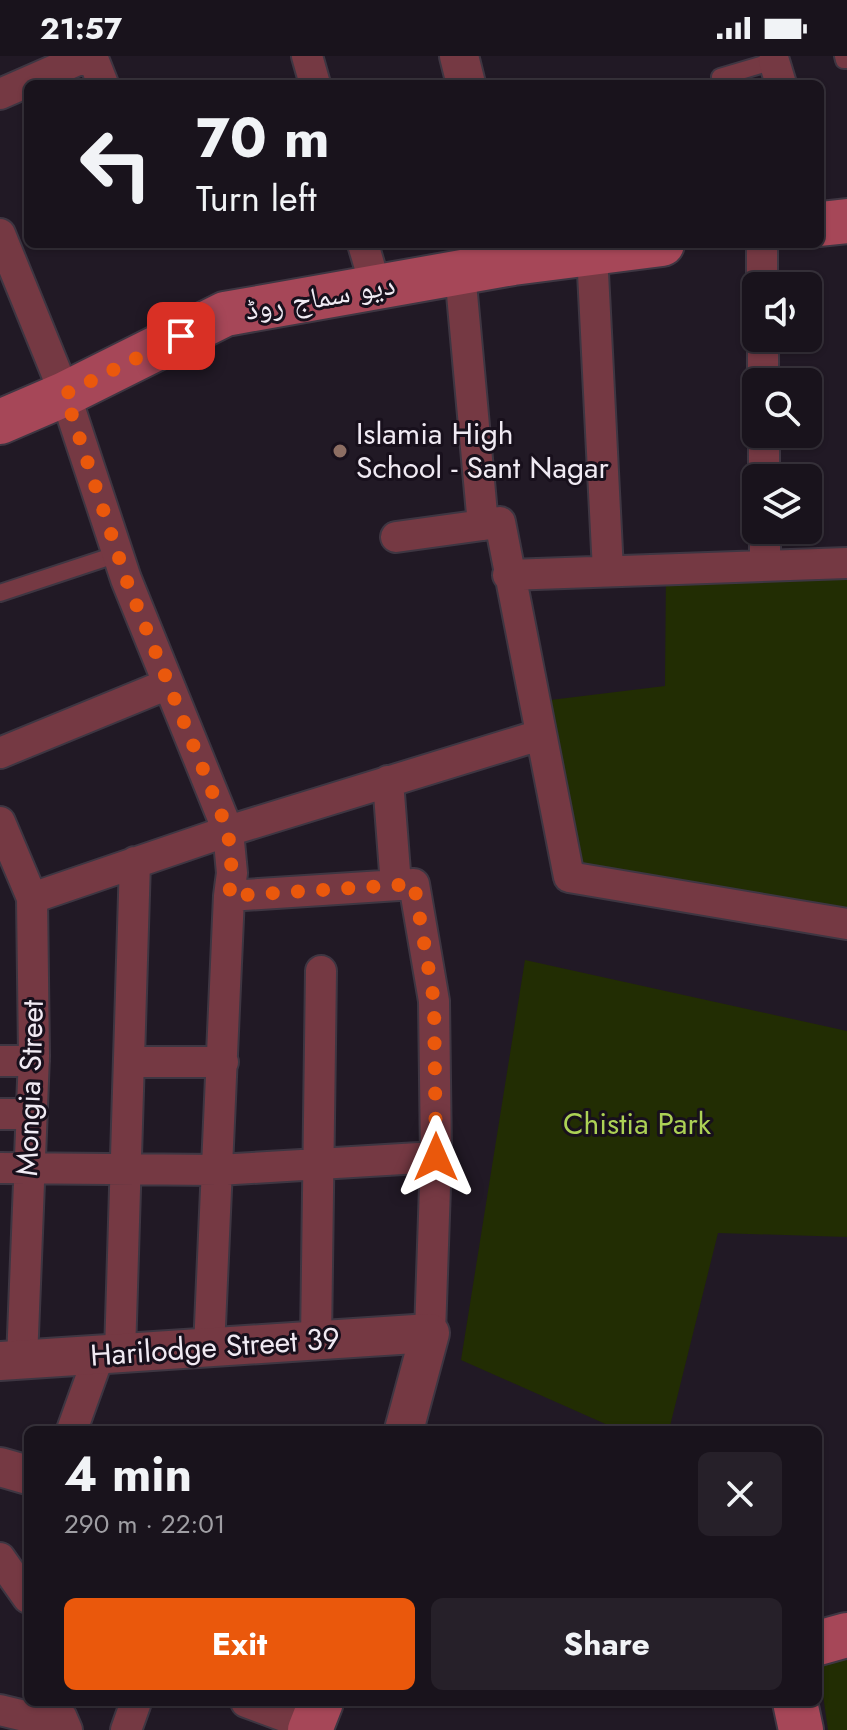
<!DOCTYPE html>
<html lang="en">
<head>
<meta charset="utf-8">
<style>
  :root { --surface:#19131c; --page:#262029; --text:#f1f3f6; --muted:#9f9ea3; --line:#37323b; --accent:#ea580c }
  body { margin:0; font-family:Jost,"Noto Naskh Arabic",sans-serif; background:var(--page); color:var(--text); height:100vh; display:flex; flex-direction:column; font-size:30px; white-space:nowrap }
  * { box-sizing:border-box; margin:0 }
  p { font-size:26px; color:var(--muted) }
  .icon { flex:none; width:44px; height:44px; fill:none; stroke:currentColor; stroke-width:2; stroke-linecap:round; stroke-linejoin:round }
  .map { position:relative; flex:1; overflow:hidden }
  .drawer { position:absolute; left:24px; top:1370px; width:798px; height:280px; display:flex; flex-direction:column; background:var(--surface); border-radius:12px; box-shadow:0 2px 6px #0004,0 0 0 2px var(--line) }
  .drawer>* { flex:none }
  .hud { position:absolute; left:24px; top:24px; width:800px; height:168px; border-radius:12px; box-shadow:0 2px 6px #0004,0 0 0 2px var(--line); background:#19131c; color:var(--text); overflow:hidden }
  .controls { position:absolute; left:742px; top:216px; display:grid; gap:16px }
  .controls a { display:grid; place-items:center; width:80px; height:80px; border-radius:12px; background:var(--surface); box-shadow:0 2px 6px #0004,0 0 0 2px var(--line); font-size:40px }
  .pin { position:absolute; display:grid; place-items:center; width:68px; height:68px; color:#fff; margin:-34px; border-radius:16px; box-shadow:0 4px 12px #0006 }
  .me { position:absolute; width:88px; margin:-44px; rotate:0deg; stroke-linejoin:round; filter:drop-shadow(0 0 6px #0008) }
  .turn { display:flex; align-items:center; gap:28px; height:168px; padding:0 40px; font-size:36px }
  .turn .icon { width:104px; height:104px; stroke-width:2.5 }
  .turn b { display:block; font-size:56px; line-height:68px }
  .round { display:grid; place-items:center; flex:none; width:84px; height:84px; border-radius:12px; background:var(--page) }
  .overview { display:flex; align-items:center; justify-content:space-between; height:136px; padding:0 40px }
  h1 { font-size:48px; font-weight:700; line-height:60px }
  .primary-button { display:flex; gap:16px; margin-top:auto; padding:16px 40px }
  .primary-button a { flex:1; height:92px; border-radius:12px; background:var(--accent); color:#fff; font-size:32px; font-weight:700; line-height:92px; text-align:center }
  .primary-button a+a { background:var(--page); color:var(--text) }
  .status { display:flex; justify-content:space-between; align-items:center; height:56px; padding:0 40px; background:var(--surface); direction:ltr }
  .status svg { height:22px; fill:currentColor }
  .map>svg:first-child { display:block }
</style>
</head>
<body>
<div class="status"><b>21:57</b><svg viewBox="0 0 49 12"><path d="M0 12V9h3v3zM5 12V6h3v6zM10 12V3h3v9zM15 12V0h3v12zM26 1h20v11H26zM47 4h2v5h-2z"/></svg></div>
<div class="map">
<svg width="847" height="1674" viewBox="0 0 847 1674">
  <rect width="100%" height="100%" fill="#211925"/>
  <path fill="#222d03" d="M847,507v361l-278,-47 -35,-175 131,-16 1,-116z
    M525,904l322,71v206l-129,-4 -49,197h-50l-158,-70z
    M847,1598v76h-19l-10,-70z"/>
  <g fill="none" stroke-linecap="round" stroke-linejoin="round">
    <g stroke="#3e3642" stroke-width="20">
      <path id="service" d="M843,0l1,4h3
        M720,21l54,-16
        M0,537l118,-39"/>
    </g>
    <g stroke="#3e3642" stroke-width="34">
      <path id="minor" d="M92,0l11,28
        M307,0l8,28
        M774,5l7,23
        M0,38l87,-38
        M0,178l65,160 61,185 102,252 4,42 -3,23 -20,452
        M363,188l13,44
        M762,188v42
        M592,197l16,318
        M763,282v44
        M764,378v44
        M483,469l17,-3 69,355 278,47
        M765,474v36
        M396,481l87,-12 -23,-253
        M508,519l339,-12
        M0,697l168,-69
        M388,725l8,104
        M0,766l32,76 2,158 -12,304
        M229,840l185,-12 20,117 2,156 -6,176
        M32,842l196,-67 312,-96
        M0,1005h34
        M129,1006h94
        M0,1058h32
        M0,1112l218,2 218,-13
        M316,1285l5,-370
        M120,1297l15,-491
        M72,1374l27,-75
        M0,1502l28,40
        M246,1646l65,24
        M0,1654l33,8 28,-2 6,14
        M126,1674l10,-28"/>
    </g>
    <g stroke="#3e3642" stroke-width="42">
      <path id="tertiary" d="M459,0l7,28
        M0,1305l430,-28 -26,97
        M0,1411l28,8"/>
    </g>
    <g stroke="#3e3642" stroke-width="48">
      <path id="secondary" d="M820,168l27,-3
        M0,366l65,-28 160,-80 288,-51 149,-19
        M818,1587l29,-8
        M795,1646l6,28
        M310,1674l11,-28"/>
    </g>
    <use href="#service" stroke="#753943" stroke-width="16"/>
    <use href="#minor" stroke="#753943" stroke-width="30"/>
    <use href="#tertiary" stroke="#753943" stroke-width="38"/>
    <use href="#secondary" stroke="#a64758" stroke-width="44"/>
  </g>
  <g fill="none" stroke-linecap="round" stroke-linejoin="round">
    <path stroke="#ea580c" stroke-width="14" stroke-dasharray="0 25.2" d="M181,280l-116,58 61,185 102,252 4,42 -3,23 185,-12 20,117 2,156"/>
  </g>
  <circle fill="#8d6e63" stroke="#18101c" stroke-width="3" cx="340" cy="395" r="8"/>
  <g text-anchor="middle" stroke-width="6" stroke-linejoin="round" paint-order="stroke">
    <g font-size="30" fill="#f0eaf3" stroke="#18101c">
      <text transform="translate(320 241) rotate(-10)" y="10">دیو سماج روڈ</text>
      <text transform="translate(30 1032) rotate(-88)" y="10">Mongia Street</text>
      <text transform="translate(215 1291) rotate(-4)" y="10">Harilodge Street 39</text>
    </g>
    <g font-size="30" fill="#f0eaf3" stroke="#18101c" text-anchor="start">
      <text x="356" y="388">Islamia High<tspan x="356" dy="34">School - Sant Nagar</tspan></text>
    </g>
    <g font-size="30" fill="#acd155" stroke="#18101c">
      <text x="637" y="1078">Chistia Park</text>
    </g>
  </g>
</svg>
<div class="controls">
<a><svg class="icon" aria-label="sound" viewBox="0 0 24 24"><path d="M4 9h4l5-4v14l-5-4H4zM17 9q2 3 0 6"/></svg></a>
<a><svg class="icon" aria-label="search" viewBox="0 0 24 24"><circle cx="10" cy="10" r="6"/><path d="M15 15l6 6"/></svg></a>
<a><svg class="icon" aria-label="layers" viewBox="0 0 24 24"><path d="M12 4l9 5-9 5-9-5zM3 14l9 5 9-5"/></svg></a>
</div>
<div class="pin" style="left:181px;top:280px;background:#d93025"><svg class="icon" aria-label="arrive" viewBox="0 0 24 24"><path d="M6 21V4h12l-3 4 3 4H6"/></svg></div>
<svg class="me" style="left:436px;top:1101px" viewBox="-20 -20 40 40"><path d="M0-17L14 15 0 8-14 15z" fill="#ea580c" stroke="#fff" stroke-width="4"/></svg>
<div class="hud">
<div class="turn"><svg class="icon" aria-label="left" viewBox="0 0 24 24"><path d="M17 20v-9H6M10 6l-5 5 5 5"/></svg><div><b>70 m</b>Turn left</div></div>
</div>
<section class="drawer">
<div class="overview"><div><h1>4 min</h1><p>290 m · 22:01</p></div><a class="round"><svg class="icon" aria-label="close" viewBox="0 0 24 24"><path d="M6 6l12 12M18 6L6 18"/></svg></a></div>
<div class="primary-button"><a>Exit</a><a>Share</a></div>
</section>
</div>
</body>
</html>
